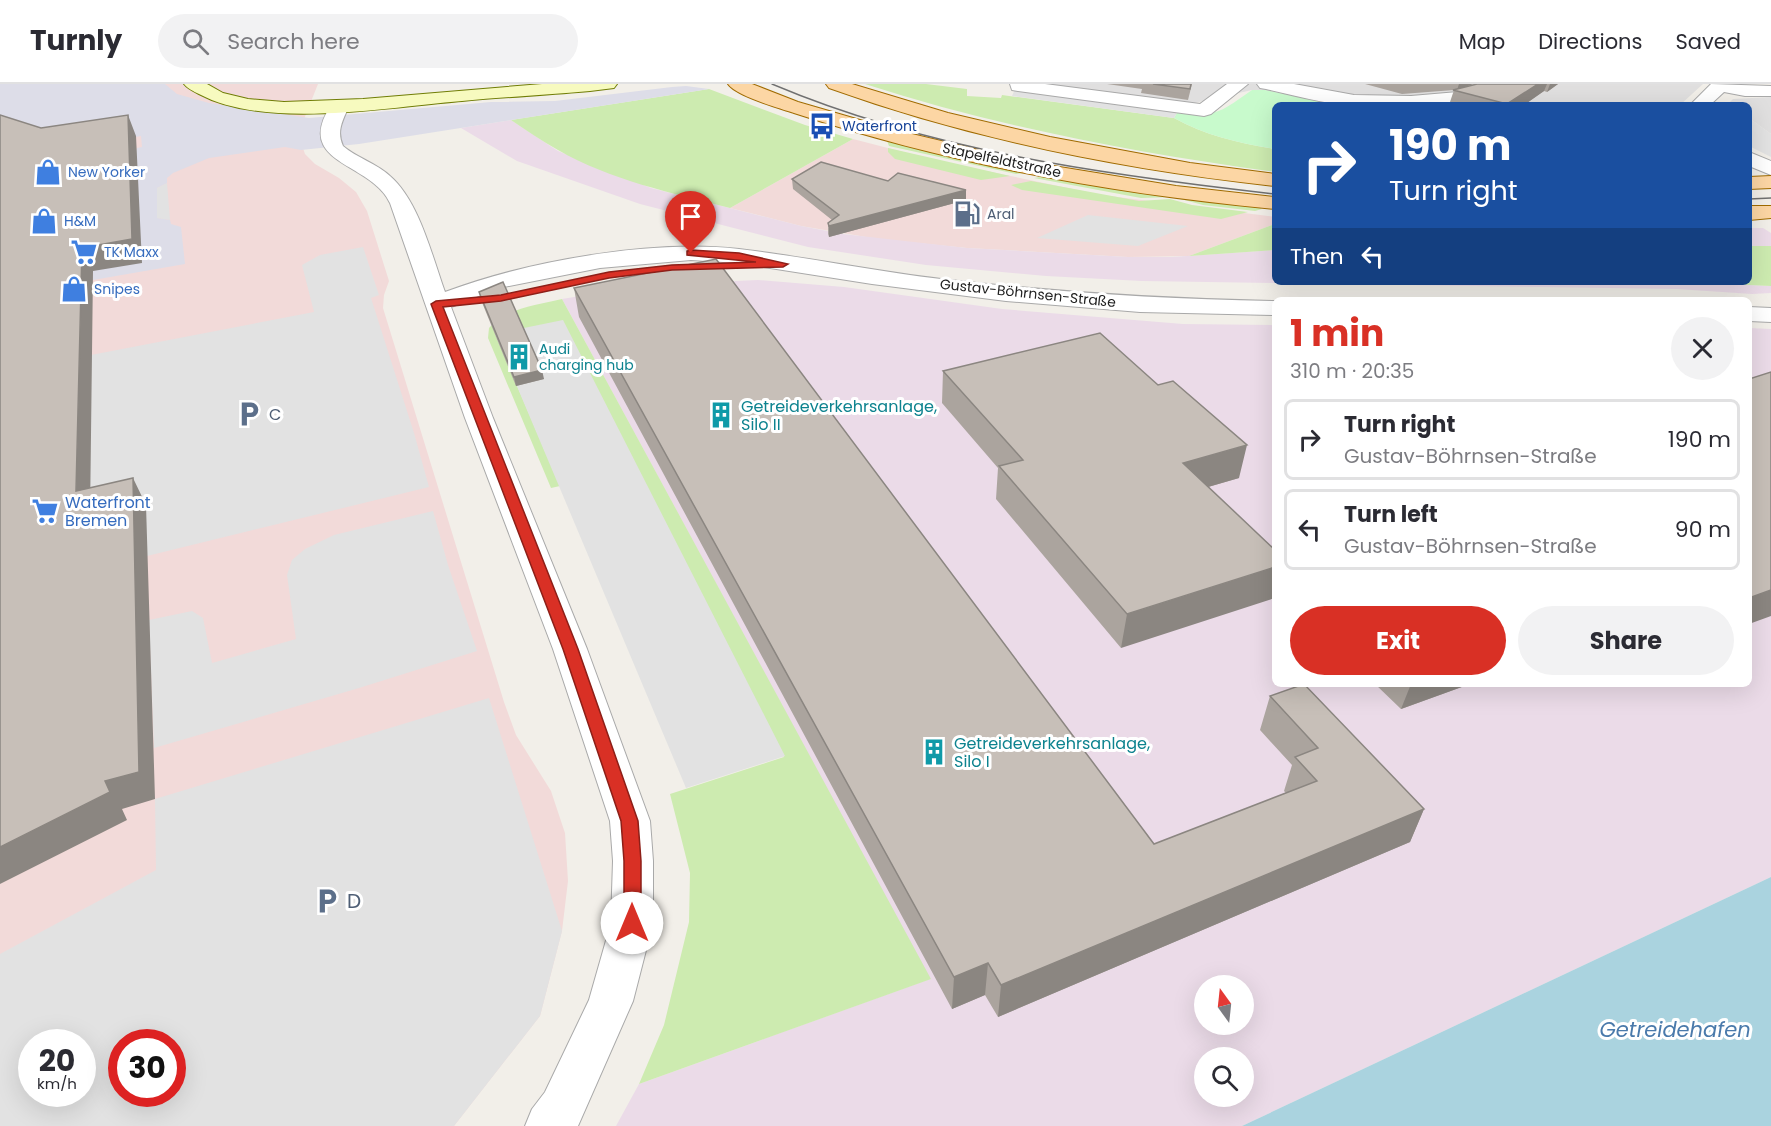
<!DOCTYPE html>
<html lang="en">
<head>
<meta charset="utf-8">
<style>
  :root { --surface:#fff; --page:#f2f2f3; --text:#2b2b33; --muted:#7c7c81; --line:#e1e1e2; --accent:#d93025 }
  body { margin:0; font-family:Poppins,sans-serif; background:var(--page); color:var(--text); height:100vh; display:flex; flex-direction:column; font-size:22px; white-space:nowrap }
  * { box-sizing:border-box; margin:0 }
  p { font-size:20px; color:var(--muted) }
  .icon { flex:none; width:33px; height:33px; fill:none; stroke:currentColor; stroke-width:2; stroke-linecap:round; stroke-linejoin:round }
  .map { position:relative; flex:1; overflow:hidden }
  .sheet { position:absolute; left:1272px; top:213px; width:480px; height:390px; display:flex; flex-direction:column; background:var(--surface); border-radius:9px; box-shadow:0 6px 24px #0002 }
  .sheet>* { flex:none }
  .top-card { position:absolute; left:1272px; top:18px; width:480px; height:183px; border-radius:9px; box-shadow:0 6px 24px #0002; background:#1a4fa0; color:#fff; overflow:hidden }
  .needle { width:39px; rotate:345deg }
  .tools { position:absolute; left:1194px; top:891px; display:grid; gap:12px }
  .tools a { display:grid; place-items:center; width:60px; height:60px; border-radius:50%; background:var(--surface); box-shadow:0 6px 24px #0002; font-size:30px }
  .speed { position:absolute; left:18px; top:945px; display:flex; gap:12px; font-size:30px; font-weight:700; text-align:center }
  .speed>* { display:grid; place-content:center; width:78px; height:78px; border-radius:50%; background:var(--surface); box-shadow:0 6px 24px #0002; line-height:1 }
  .speed small { font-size:15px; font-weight:400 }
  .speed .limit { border:9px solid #d22; background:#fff; color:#111 }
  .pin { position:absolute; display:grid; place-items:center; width:51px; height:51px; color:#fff; margin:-62px -26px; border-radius:50% 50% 50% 0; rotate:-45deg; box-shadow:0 0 6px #0007 }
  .pin .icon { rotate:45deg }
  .me { position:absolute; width:66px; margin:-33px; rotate:0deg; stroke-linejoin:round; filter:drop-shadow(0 0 4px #0008) }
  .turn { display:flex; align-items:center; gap:21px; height:126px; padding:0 18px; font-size:27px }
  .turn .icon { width:78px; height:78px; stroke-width:2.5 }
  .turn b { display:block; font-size:42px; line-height:51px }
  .then { display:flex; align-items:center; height:57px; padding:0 18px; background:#0003; gap:12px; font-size:22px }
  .round { display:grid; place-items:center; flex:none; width:63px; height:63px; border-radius:32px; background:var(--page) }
  .overview { display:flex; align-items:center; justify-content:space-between; height:102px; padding:0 18px }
  h1 { font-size:36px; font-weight:700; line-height:45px; color:var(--accent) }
  .primary-button { display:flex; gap:12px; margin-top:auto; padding:12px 18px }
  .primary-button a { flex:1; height:69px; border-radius:36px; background:var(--accent); color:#fff; font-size:24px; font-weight:700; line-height:69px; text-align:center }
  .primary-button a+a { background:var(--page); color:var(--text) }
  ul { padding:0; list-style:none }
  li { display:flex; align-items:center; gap:18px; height:81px; margin:0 12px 9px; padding:0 6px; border:3px solid var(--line); border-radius:9px }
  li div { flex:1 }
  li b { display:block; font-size:22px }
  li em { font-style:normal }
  header { display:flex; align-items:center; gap:36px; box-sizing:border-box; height:84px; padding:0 30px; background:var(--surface); border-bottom:2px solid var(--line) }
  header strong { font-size:28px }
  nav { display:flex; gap:33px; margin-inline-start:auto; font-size:21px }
  .search { width:420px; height:54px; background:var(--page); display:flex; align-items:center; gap:15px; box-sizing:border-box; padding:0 21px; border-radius:33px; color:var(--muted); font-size:22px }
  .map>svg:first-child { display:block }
</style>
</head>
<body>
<header>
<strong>Turnly</strong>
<div class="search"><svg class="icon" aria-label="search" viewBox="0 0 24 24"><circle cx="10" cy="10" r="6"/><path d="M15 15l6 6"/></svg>Search here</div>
<nav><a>Map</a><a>Directions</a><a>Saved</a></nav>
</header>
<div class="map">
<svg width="1771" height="1042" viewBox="0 0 1771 1042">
  <rect width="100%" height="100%" fill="#f2efe9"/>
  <path fill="#e0dfdf" d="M1016,0h687l-23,21h-343l-72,-15h-13l-62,14z
    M1771,13v37l-22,-16v-13h-16l-3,-3 3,-3z"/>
  <path fill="#f2dad9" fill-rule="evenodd" d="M0,0h318l-14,35 -4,20 5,15 10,10 24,14 17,14 11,19 22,70 -5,14 -1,13 121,394 12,33 35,56 14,42 3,48 -6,50 -22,85 -86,110h-454zM32,958h50v52h-50zM122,958h50v52h-50z
    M853,55l85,22 164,34 173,22v7l-86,32 -61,1 -161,-9 -89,-9 -77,-13 -71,-18z"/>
  <path fill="#ebdbe8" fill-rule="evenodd" d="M511,36l47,31 93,37 150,38 42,8 124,14 161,9h44l103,-7v32h407l89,4v7l-19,1 -75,-5 -535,-8 -96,-5 -120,-11 -118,-18 -168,-43 -123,-43 -56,-33z
    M1749,144h14l8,5v13h-22z
    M758,196l86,7 158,22 181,15 92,1v359h474v-356l22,1v548l-529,249h-626l23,-42 291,-105 -368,-680 85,-14zM1204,902h40v38h-40zM1204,974h40v38h-40z"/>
  <path fill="#cdebb0" d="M865,0h61l41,5v7l34,2 1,-3 172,23c32,18 65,25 101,31v23c-139,-19 -277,-45 -410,-88z
    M709,5l96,36 48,14 -123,69c-58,-15 -120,-28 -172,-58 -16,-9 -32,-20 -47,-30z
    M891,56l139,32 -14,2 -127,-28 -2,-5z
    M888,64l122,28 -29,4 -86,-21 -7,-7z
    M1053,91l206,32 3,2 -7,2 -52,-6 -30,-8 -32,1 -107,-20z
    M1031,97l108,20 31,-2 22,6 56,7 -27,7 -199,-29 -11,-5z
    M1275,140v26l-86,6z
    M1749,162h22v40l-89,-4h67z
    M562,215l369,680 -292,105 25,-59 25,-103 1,-49 -20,-79 114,-37 -289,-423 65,152 -9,2 -63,-150 1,-10c18,-20 48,-23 73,-29z"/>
  <path fill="#c8facc" d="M1252,6h13l72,15h-62v44c-36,-6 -69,-13 -101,-31l4,-7c41,6 42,1 74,-21z"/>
  <path fill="#e2e2e2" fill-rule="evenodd" d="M1015,5l163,22 -4,7 -162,-22z
    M1749,34l22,16v23l-22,-11z
    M167,99l3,37 -13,-2v-30z
    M1088,131l100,11 -50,20 -101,-8z
    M363,163l16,48 -8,3 43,135 15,54 -282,69 -58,-39 2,-162 223,-43 -12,-47 18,-10z
    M563,236l222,436 -99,32 -191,-454z
    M433,427l15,54 29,86 -118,37 -205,60 -5,-128 43,-9 11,7 9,45 84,-24 -9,-64 5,-15 13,-11 29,-14z
    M489,614l73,233 -22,85 -86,110h-454v-172l156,-84 -1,-71zM82,958v52h-50v-52zM172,958v52h-50v-52z"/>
  <path fill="#dddde8" d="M0,0h165l12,10 32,9 100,15 182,-16 64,-1 117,-14 14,-1 23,3 -350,55 -58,6 -16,-3 -76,11 -36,15 -6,5v5l-10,5v30l13,2 1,4 10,3 4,37 -92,16v-9l44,-123 5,-1 -1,-11 -141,23z"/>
  <path fill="#aad3df" d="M1771,793v249h-529z"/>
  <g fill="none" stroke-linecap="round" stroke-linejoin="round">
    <g stroke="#a9a9a9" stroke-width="2">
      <path id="street" d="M1010,0h35l155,20 27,-20h21l-37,30 -7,2 -186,-25 -6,-1z
        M1257,0h37l60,11 57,1 47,-4 21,-8h20c-19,27 -120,23 -151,21 -27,-2 -55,-10 -82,-16l-6,-1z
        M1711,0l60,2v10h-26l-21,-4 -14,13h-20z
        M340,16l7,2 2,4c-6,14 -13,25 -6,40 14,12 33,17 47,30 29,25 42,80 55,116 82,-31 207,-53 294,-43 67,8 134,22 202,30 111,13 222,20 334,22v14l-135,-3 -134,-11 -134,-17 -133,-21 -48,-3 -91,8 -101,20 -48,19 42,111 94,231 63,172 3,40v62l-20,78 -55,125h-53l7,-17 13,-17 44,-92 22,-77 2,-62 -3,-40 -57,-172 -88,-231 -75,-215c-19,-42 -100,-38 -57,-101z
        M1749,68l22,9v14l-22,-9z
        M1749,223l22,1v14l-22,-1z"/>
    </g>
    <g stroke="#707d05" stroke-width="2">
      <path id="secondary" d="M184,0h23l16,9 25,6 36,3 79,-3 179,-15h75l-3,4 -24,3c-43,4 -86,6 -128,10 -75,6 -196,29 -263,-7 -6,-3 -11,-5 -15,-10z"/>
    </g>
    <g stroke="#a06b00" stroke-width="2">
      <path id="primary" d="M728,0h24l46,18 93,27 138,33 147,24 99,11v12c-163,-15 -325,-45 -481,-96 -15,-5 -58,-17 -66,-29z
        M826,0h26l96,29 102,24 140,26 85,11v12c-150,-16 -304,-47 -446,-98z
        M1771,92v12l-22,1v-12z
        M1749,122h22v12l-22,2z"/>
    </g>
    <use href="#street" fill="#fff" fill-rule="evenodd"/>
    <use href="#secondary" fill="#f7fabf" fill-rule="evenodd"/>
    <use href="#primary" fill="#fcd6a4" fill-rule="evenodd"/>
    <path stroke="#707070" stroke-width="1.5" d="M772,0c158,67 334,91 503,110
      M1749,115l22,-1"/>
  </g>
  <path fill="#aba49e" d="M1107,0h85l-4,16 -47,-7 1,-4z
    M1365,0h108l-10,4 14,-4h81l-11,8 -3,-1 -20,14h-75l5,-15 -52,4z
    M792,95l96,2 78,19 -137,37 -1,-3v-11l4,-3 -39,-31z
    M574,204l580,556 132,-51 -2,-2 8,-26 -32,-35 10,-34 154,113 -14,33 -412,175 -13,-22 -33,14 -373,-692z
    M479,208l65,87 -28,7 -35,-86z
    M943,287l296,107 -31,9 -87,161 -125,-149 2,-31 -56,-65z
    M1375,600h95l-69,25z"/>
  <path fill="#8b8681" d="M1459,0h14l-16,6z
    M1538,0h9l-3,7 -20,14h-18z
    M1550,0h8l-11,8z
    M128,31l8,21 6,127 -49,8 -3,246 -14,-26 6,-243z
    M966,106v10l-137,37v-11z
    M542,286l2,9 -28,7 -2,-9z
    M1247,361l-8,33 -62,18 6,-33z
    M133,394l13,27 9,294 -33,10 5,11 -127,64v-37z
    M1275,483v31l-154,50 6,-34z
    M1771,506v26l-22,8v-26z
    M1411,600h59l-69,25z
    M1424,725l-14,33 -412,175 3,-32z
    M988,879l-3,32 -33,14 2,-32z"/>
  <path fill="#c7bfb8" stroke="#8b8681" stroke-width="1.5" d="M1153,0h38l-1,5z
    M1477,0h61l-31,20 -54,-14z
    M0,31l41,13 87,-13 4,124 -50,9 -6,243 57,-13 6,294 -34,9 5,11 -110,55z
    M821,78l67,19 10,-8 68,17 -137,36 -1,-3 11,-8 -47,-36z
    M716,175l438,585 163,-63 -22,-24 23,-9 -48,-52 34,-12 120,125 -423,176 -13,-22 -34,14 -380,-689z
    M503,198l39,88 -28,7 -35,-85z
    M1100,249l58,52 15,-4 74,64 -64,18 92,87v17l-148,47 -128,-148 24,-6 -80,-89z
    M1771,288v218l-22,8v-219z"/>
  <path fill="#d93025" stroke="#8d1f18" stroke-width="1.5" d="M691,166l48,3 49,11 -5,3 -111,3 -63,8 -108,23 -58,6 135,342 60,172 3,40v62l-2,5 -7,2 -6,-2 -2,-5v-62l-3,-40 -58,-172 -132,-345 5,-3 65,-6 108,-23 63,-7 84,-3 -69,-7v-4z"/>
  <defs>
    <g id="bus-bare" transform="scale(2.07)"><path d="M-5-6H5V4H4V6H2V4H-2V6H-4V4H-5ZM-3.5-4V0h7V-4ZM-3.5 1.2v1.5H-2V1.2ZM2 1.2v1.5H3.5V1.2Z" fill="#1a4fb4" stroke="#fff" stroke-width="2.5" paint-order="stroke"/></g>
    <g id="shop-bare" transform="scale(2.07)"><path d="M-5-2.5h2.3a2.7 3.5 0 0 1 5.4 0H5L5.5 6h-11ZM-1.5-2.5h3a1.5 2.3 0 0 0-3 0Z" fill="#3f7fe0" stroke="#fff" stroke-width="2.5" paint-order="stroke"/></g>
    <g id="fuel-bare" transform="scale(2.07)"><path d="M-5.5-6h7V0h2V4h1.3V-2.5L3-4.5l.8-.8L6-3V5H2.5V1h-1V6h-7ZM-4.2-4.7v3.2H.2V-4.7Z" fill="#5c6f8a" stroke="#fff" stroke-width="2.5" paint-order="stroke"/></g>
    <g id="supermarket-bare" transform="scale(2.07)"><path d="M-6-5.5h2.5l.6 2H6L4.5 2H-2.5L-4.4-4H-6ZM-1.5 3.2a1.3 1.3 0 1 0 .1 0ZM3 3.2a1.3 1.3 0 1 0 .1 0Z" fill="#3f7fe0" stroke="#fff" stroke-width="2.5" paint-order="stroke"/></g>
    <g id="building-bare" transform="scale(2.07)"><path d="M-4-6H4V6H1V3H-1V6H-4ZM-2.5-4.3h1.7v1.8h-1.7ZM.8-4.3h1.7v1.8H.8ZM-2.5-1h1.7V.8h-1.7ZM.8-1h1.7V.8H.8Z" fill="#0f9aa8" stroke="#fff" stroke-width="2.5" paint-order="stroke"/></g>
    <g id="parking-bare" transform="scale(2.07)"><path d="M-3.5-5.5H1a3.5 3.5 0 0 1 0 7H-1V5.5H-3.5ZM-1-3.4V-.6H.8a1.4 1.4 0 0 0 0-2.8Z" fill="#5c6f8a" stroke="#fff" stroke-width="2.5" paint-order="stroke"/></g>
  </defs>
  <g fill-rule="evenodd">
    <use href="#bus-bare" x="822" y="42"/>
    <use href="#shop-bare" x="48" y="88"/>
    <use href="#fuel-bare" x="967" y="130"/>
    <use href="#shop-bare" x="44" y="137"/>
    <use href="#supermarket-bare" x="84" y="168"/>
    <use href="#shop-bare" x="74" y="205"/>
    <use href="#building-bare" x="519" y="273"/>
    <use href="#parking-bare" x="249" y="330"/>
    <use href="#building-bare" x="721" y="331"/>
    <use href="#supermarket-bare" x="45" y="427"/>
    <use href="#building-bare" x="934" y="668"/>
    <use href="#parking-bare" x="327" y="817"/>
  </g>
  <g text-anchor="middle" stroke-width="6" stroke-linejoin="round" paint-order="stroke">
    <g font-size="14" fill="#164399" stroke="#fff" text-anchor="start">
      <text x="842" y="47">Waterfront</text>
    </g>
    <g font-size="14" fill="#222" stroke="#fff">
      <text transform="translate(1002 76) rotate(12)" y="5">Stapelfeldtstraße</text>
      <text transform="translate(1028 209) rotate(6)" y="5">Gustav-Böhrnsen-Straße</text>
    </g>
    <g font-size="14" fill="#366cbe" stroke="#fff" text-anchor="start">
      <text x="68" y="93">New Yorker</text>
      <text x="64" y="142">H&amp;M</text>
      <text x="104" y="173">TK Maxx</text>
      <text x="94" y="210">Snipes</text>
    </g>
    <g font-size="14" fill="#4e5e75" stroke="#fff" text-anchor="start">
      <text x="987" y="135">Aral</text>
    </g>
    <g font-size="14" fill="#0d838f" stroke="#fff" text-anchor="start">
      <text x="539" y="270">Audi<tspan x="539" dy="16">charging hub</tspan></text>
    </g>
    <g font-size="16" fill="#0d838f" stroke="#fff" text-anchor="start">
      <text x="741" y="328">Getreideverkehrsanlage,<tspan x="741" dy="18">Silo II</tspan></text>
      <text x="954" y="665">Getreideverkehrsanlage,<tspan x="954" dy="18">Silo I</tspan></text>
    </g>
    <g font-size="16" fill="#4e5e75" stroke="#fff" text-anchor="start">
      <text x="269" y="336">C</text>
    </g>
    <g font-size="16" fill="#366cbe" stroke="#fff" text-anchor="start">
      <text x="65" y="424">Waterfront<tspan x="65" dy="18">Bremen</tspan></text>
    </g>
    <g font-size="20" fill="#4e5e75" stroke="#fff" text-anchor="start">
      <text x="347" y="824">D</text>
    </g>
    <g font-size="21" font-style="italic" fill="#4a7aab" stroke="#fff">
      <text x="1675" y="953">Getreidehafen</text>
    </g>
  </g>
</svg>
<div class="tools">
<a><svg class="needle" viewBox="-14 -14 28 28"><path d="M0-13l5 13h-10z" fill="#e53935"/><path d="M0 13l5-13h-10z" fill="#7c7c81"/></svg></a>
<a><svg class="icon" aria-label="search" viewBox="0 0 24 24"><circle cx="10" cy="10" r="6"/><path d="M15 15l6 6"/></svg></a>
</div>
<div class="speed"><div>20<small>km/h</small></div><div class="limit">30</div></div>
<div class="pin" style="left:691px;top:169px;background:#d93025"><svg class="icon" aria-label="arrive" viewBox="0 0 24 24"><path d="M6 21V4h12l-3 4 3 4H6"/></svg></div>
<svg class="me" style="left:632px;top:839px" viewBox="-20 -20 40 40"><circle r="19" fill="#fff"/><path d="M0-13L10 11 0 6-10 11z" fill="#d93025"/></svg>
<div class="top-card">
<div class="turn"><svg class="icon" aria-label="right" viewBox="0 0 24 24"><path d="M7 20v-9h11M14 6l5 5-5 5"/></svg><div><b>190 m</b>Turn right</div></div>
<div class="then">Then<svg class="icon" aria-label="left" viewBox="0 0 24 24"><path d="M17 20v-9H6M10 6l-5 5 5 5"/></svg></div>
</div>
<section class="sheet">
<div class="overview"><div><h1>1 min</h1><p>310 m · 20:35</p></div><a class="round"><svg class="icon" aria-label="close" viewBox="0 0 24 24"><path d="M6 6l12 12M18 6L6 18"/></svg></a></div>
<ul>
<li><svg class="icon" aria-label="right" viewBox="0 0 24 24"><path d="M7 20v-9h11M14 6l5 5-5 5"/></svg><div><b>Turn right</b><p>Gustav-Böhrnsen-Straße</p></div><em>190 m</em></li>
<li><svg class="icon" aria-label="left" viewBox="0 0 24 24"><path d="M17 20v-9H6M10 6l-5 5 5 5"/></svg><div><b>Turn left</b><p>Gustav-Böhrnsen-Straße</p></div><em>90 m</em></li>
</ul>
<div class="primary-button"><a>Exit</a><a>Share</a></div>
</section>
</div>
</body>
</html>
